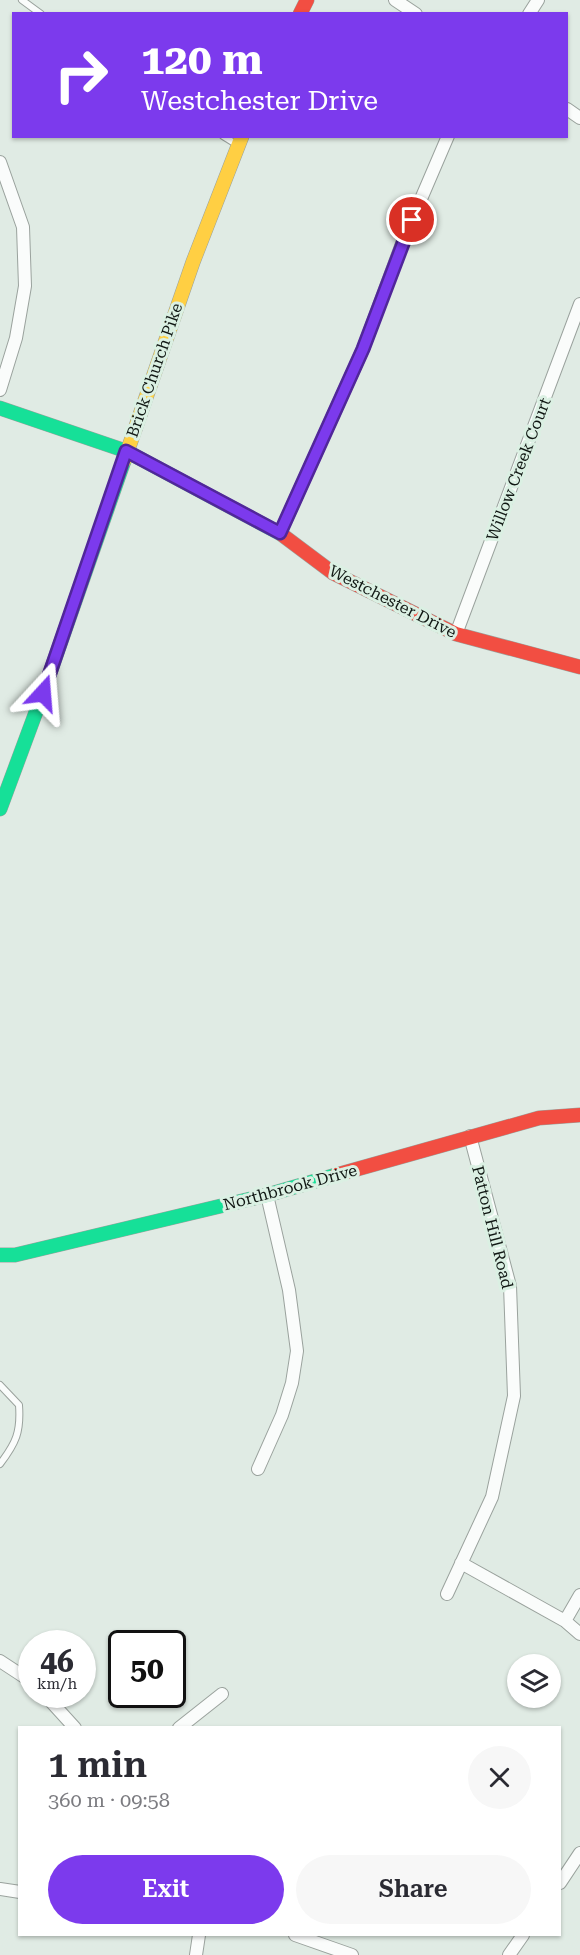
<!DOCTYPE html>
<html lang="en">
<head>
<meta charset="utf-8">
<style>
  :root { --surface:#fff; --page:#f7f7f7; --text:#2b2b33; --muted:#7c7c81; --accent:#7c3aed }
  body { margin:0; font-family:"Roboto Serif",serif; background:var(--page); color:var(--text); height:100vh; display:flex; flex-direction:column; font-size:22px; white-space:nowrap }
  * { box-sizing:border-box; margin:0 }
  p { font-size:20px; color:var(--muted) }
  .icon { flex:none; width:33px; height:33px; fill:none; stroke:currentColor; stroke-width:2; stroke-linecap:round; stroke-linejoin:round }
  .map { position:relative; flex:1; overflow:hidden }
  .panel { position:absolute; left:18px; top:1726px; width:543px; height:210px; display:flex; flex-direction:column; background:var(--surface); border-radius:0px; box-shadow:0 2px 4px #0004 }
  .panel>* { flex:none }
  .hud { position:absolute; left:12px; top:12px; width:556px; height:126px; border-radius:0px; box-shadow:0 2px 4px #0004; background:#7c3aed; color:#fff; overflow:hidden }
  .tools { position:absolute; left:507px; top:1654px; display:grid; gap:12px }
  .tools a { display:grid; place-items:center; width:54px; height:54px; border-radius:50%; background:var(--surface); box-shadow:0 2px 4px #0004; font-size:30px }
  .speed { position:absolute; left:18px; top:1630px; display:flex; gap:12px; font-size:30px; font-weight:700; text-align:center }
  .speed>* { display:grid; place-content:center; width:78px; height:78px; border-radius:50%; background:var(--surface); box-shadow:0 2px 4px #0004; line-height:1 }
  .speed small { font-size:15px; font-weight:400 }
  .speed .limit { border:3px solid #111; border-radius:9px; background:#fff; color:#111 }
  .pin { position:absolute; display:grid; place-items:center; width:51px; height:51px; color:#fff; margin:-26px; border:3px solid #fff; border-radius:50%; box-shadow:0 2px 6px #0007 }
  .me { position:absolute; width:66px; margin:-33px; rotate:19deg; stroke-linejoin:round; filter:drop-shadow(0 0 4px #0008) }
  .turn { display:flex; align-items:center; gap:21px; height:126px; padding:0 30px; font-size:27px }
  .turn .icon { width:78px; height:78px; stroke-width:2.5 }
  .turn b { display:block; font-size:42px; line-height:51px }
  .round { display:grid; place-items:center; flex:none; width:63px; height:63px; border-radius:32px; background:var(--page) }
  .summary { display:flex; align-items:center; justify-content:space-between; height:102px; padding:0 30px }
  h1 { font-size:36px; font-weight:600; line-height:45px }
  .button { display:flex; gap:12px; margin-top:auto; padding:12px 30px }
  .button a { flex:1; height:69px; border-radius:36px; background:var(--accent); color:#fff; font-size:24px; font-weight:600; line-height:69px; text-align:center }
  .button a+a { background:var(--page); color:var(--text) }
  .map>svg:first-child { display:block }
</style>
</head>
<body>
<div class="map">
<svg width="580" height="1955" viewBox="0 0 580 1955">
  <rect width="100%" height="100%" fill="#e0ebe4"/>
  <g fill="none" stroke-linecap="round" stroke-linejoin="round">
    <g stroke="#9aa29d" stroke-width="8">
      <path id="lane" d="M22,0l19,14
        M223,136l13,8
        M0,1385l19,20c2,27 -3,38 -19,59"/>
    </g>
    <g stroke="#9aa29d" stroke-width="14">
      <path id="street" d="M395,0l21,14
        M529,14l9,-14
        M567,109l13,9
        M0,162l23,65 2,59 -9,52 -16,52
        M280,533l83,-184 40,-108 45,-105
        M456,634l124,-330
        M258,1469l24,-54 10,-32 5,-32 -8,-61 -22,-95
        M461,1563l104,58 15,13
        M447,1594l45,-97 22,-101 -4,-110 -40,-150
        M565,1621l15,-26
        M0,1661l32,21
        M45,1695l30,33
        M179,1728l43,-34
        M560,1883l20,-30
        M0,1889l20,3
        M295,1935l57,20
        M196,1955l3,-20
        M509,1955l14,-20"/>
    </g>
    <g stroke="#9aa29d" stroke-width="15">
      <path id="fast" d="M0,408l126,43 155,83
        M0,809l43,-116 81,-232
        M0,1255h15l252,-60 69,-20"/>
    </g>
    <g stroke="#9aa29d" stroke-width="15">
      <path id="slow" d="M124,461l69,-199 49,-126"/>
    </g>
    <g stroke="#9aa29d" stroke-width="15">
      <path id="jam" d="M300,14l7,-14
        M281,534l52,39 123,61 124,33
        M336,1175l203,-57 41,-3"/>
    </g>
    <use href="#lane" stroke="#fafcfb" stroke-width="6"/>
    <use href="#street" stroke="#fafcfb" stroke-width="12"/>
    <use href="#fast" stroke="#16e098" stroke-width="14"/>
    <use href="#slow" stroke="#ffcf43" stroke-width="14"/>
    <use href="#jam" stroke="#f24e42" stroke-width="14"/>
  </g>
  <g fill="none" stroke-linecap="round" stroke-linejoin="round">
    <g stroke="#51269a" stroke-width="15">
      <path id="route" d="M43,693l83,-242 154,82 83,-184 49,-129"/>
    </g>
    <use href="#route" stroke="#7c3aed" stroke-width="10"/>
  </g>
  <g text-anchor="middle" stroke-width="6" stroke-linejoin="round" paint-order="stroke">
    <g font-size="16" fill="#101713" stroke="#dbf0e3">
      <text transform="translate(154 370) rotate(-71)" y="6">Brick Church Pike</text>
      <text transform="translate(518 469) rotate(-69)" y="6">Willow Creek Court</text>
      <text transform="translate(393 601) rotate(27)" y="6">Westchester Drive</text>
      <text transform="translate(290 1187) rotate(-15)" y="6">Northbrook Drive</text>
      <text transform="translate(493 1227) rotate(76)" y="6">Patton Hill Road</text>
    </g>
  </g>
</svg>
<div class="tools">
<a><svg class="icon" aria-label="layers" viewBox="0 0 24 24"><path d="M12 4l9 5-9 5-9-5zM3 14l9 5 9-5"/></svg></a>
</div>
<div class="speed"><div>46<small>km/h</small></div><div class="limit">50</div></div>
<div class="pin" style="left:412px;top:220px;background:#d93025"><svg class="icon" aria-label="arrive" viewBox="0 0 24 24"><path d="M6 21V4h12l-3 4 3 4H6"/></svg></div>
<svg class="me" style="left:43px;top:693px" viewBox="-20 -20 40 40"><path d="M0-17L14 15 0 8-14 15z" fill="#7c3aed" stroke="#fff" stroke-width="4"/></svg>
<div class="hud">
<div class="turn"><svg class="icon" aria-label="right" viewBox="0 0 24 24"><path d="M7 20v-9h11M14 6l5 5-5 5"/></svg><div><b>120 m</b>Westchester Drive</div></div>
</div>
<section class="panel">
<div class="summary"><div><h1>1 min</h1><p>360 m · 09:58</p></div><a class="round"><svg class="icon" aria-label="close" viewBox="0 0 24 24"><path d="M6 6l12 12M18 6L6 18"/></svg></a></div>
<div class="button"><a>Exit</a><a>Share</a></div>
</section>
</div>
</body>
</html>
